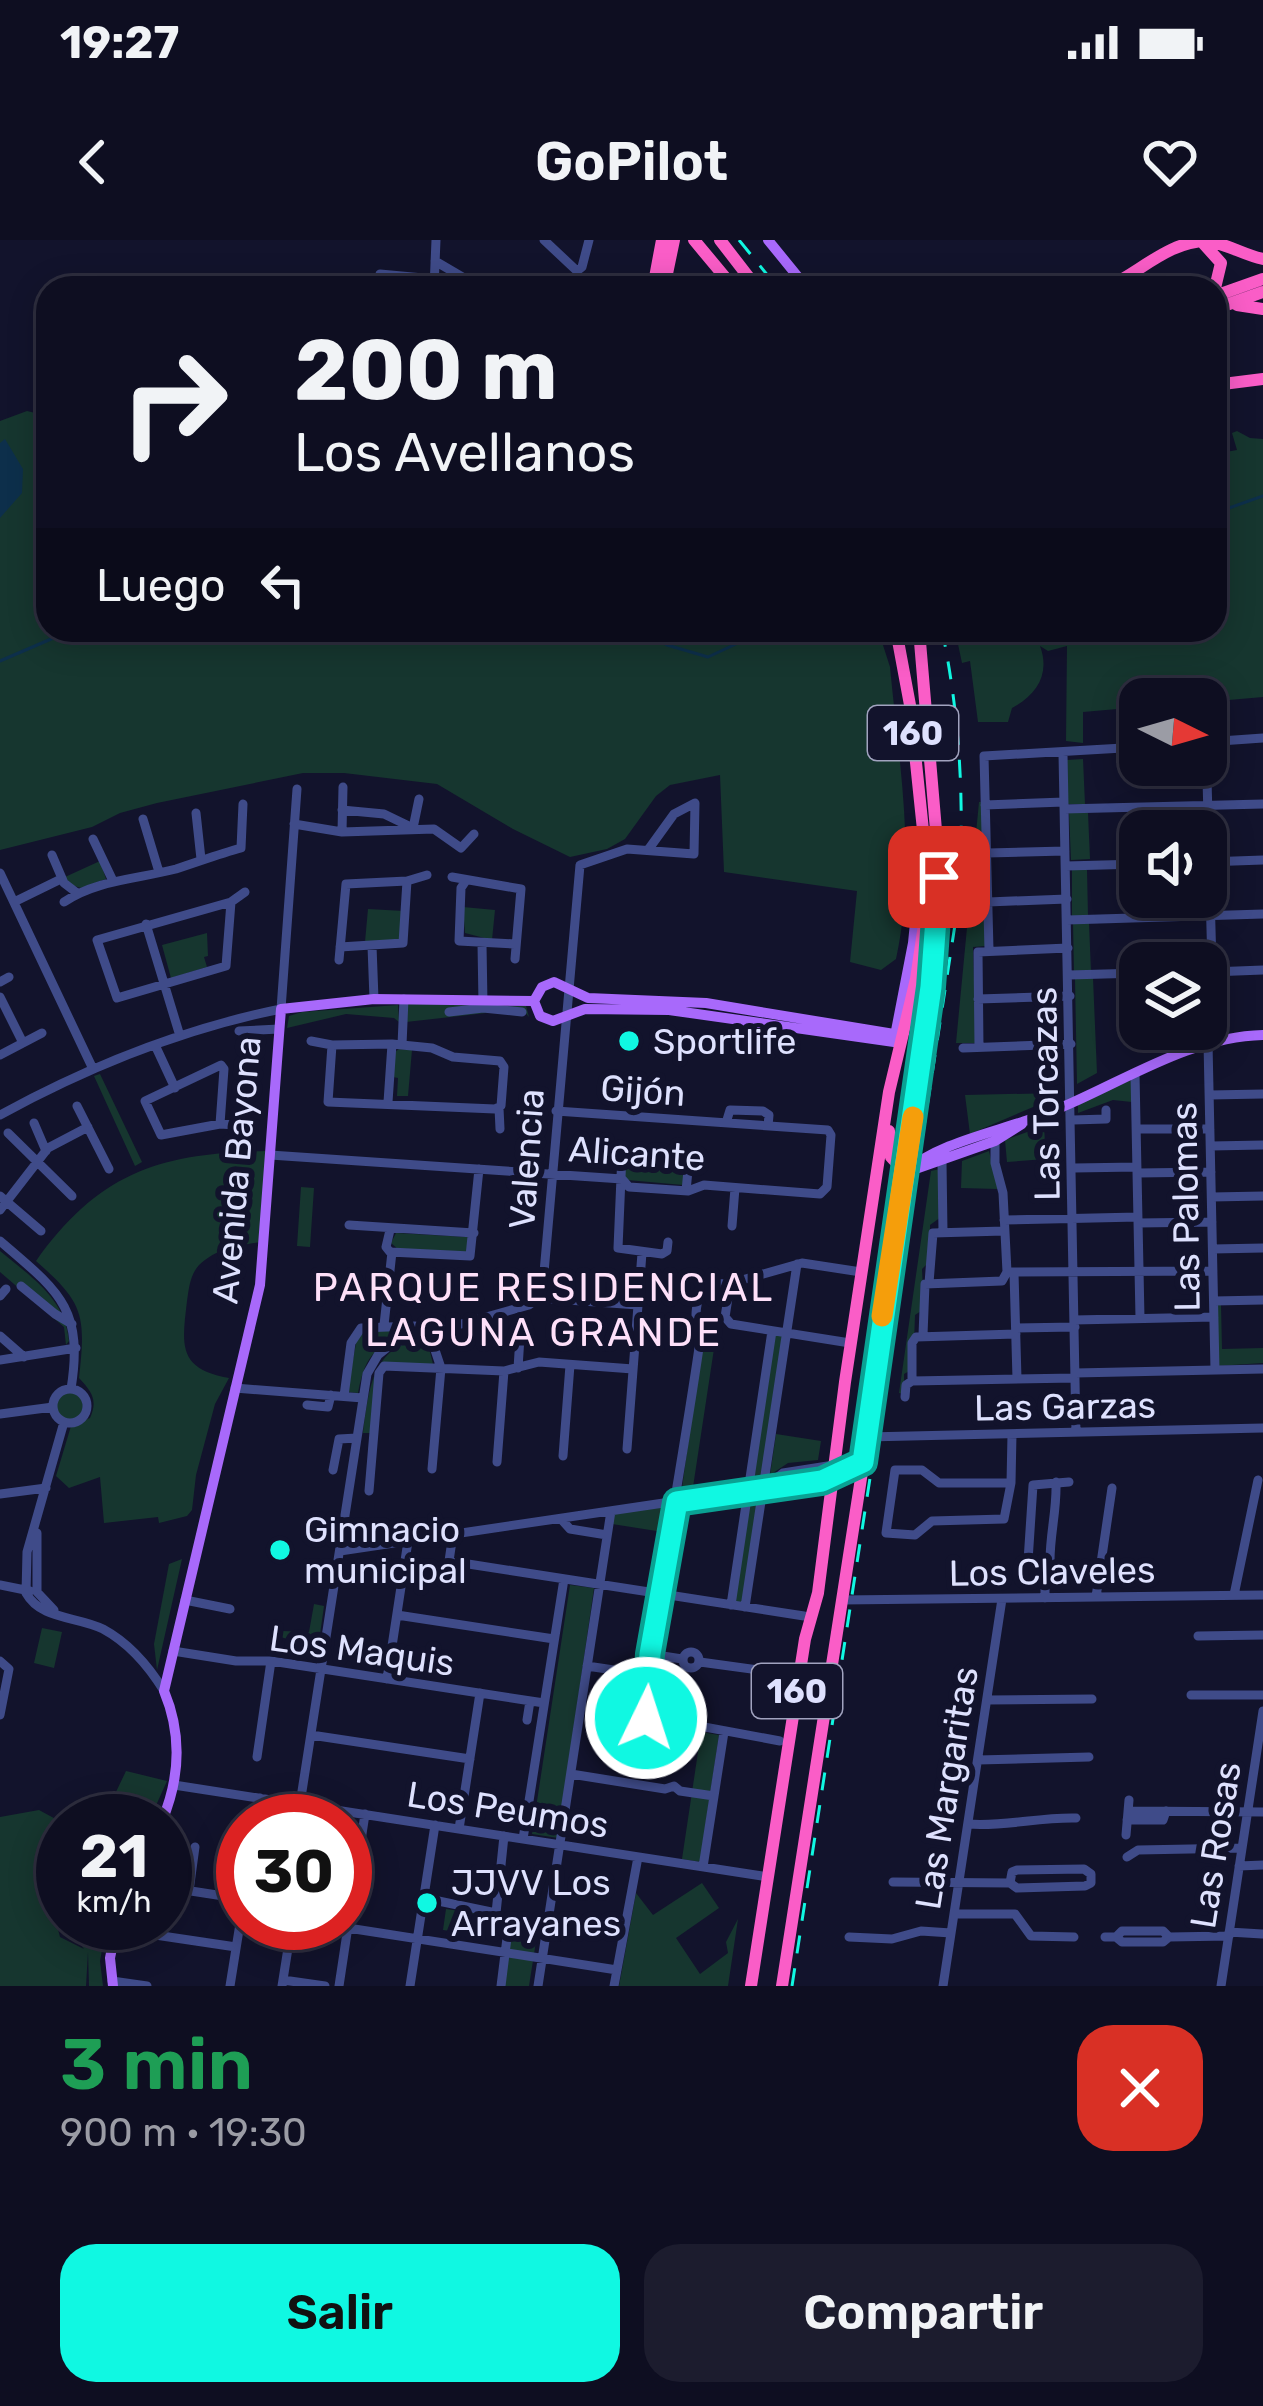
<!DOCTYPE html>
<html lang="es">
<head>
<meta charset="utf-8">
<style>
  :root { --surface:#0e0e21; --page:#1c1c2e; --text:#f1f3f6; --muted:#9b9ca5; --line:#2e2e3f; --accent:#10f8e2 }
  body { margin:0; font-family:Rubik,sans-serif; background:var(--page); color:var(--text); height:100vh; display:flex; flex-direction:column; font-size:45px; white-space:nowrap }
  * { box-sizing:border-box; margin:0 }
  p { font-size:39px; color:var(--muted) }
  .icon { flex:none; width:66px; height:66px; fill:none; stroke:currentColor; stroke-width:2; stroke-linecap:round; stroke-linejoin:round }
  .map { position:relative; height:1746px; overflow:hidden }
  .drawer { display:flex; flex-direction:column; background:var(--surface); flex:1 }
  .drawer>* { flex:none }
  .hud { position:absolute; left:36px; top:36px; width:1191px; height:366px; border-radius:36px; box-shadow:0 6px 30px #0003,0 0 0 3px var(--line); background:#0e0e21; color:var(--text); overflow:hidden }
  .needle { width:78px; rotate:95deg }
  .fabs { position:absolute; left:1119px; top:438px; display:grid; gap:24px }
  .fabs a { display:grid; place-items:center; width:108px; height:108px; border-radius:24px; background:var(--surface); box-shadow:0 6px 30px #0003,0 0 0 3px var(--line); font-size:60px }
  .speed { position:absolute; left:36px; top:1554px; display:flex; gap:24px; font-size:60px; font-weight:700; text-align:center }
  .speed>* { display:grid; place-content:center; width:156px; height:156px; border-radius:50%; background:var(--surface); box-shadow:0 6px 30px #0003,0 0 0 3px var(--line); line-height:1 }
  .speed small { font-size:30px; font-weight:400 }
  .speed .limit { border:18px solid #d22; background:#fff; color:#111 }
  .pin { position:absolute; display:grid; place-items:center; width:102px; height:102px; color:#fff; margin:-51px; border-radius:24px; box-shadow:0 6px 18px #0006 }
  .me { position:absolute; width:132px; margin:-66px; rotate:4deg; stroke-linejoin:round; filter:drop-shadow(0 0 9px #0008) }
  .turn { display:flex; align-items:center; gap:42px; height:252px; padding:0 60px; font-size:54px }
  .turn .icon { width:156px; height:156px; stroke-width:2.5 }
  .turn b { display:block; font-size:84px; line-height:102px }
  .then { display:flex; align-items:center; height:114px; padding:0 60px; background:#0003; gap:24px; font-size:45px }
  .round { display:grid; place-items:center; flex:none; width:126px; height:126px; border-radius:36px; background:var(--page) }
  .summary { display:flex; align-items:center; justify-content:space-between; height:204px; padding:0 60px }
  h1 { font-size:72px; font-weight:600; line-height:90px; color:#1e9e55 }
  .primary-button { display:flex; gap:24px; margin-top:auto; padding:24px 60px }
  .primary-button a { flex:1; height:138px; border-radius:36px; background:var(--accent); color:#111; font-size:48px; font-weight:600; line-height:138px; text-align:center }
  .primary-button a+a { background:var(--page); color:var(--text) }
  .status { display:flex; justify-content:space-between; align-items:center; height:84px; padding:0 60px; background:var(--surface); direction:ltr }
  .status svg { height:33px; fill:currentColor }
  header { display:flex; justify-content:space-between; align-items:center; height:156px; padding:0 60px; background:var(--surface); font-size:54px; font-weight:600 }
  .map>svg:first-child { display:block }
</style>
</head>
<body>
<div class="status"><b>19:27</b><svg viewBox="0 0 49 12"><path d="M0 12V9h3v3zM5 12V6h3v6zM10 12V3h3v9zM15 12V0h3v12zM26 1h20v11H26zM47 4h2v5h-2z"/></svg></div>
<header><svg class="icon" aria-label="back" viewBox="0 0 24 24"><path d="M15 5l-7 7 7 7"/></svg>GoPilot<svg class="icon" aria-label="heart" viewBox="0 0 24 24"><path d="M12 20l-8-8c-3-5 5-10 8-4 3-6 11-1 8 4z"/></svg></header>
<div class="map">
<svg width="1263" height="1746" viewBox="0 0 1263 1746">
  <rect width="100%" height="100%" fill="#12132c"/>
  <path fill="#16362f" d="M27,171l21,5v214h840l2,7 -8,5 8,25c9,96 27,197 6,292l-15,11 -31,-8 7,-71 -133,-19 -4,-97 -50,10 -14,11 -31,43 -18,10 -37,8 -57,-28 -76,-45 -93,-11h-41l-146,30 -37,10 -28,14 -92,23v-429z
    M1237,191l13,7 13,1v258l-57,5v-3h-66v8l-57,5v31l-17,-2 1,-95 -19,5 -8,-5c10,27 -2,48 -28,62l-4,14h-30l-8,-61 -8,2 -7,-33h260v-176l22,-4 -5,-17z
    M1083,519l2,45h-17l-1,-44z
    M979,562h3l4,144 -13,1 3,96h-20z
    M1069,573h19l2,46 -19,1z
    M100,621l6,18 -25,9 -10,-3 -6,-8z
    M1072,630h15l1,46h-16z
    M463,667l32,3 -3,30 -27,-7z
    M368,669l36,2 -3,29 -36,2z
    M1073,683h16l2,49 -17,1z
    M207,693l1,23 -4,1 3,10 -36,11 -9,-33z
    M1093,738l4,95 -20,11 -2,-105z
    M407,763l119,3 3,11 -7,-8 -116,13z
    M398,765l1,17 -5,-4 -48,-4 -59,14 2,-12 13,-4z
    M399,809l13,1 -4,46h-11l1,-18 -5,-1 2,-25z
    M100,834l42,88 -7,4 -41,-90z
    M1132,840v22l-19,-2 -35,13v-11z
    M1059,853v3l-89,38 -5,-39z
    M1044,886l2,33 -39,3 -2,-22z
    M266,911l-5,91c-23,3 -44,6 -62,23 -9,10 -10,23 -12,36 -5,43 -10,68 42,77l-14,26 -19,71 -4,35 -5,6 -28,7 -1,-6 -54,6 -4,-46 -31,11 -13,-12 15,-50 19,-8c8,-18 2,-26 -11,-40 7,-63 5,-75 -43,-117 63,-89 125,-108 230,-110z
    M989,911l9,38 -37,-1 1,-27z
    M623,916l62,2 -2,27 -56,-5 -4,-5z
    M940,929l1,48 -11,8v36l-8,8 2,40 -9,6 -2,54 -9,5v20l-5,-1 32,-222z
    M301,947l13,1 -4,59 -13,-1z
    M396,993l71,4 4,2 -5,14 -67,-3 -8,-7z
    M0,1011c31,26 65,47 69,90l-3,4 -2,-18 -64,-55z
    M1217,1065h4l1,44 41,-1v15l-46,3z
    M704,1086l13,3 -24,158 -11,1z
    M367,1088l47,1v3c-37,14 -48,19 -56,61l-11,-1 10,-54z
    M774,1093l9,2 -21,141 -9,1z
    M427,1100l6,24h-51l-11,69h-8c6,-44 9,-91 64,-93z
    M55 1166a14 14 0 1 1 28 0a14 14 0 1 1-28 0Z
    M776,1194l45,7 -3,19 -30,3 -18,12z
    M759,1257l-17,106 -8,-2 15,-101z
    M695,1262l-1,12 -10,2 -13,72 -14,-3 12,-81z
    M667,1266l-4,26 -51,-8 2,-11z
    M182,1319l-25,111 -3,-26 15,-80z
    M570,1345l24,3 -36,250 -26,-4z
    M314,1364l10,2 -7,50 -32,-5 2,-12 -6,-2 1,-6 27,1z
    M42,1388l20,4 -8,36 -20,-5z
    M701,1492l18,3 -19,127 -18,-3z
    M126,1531l41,10 -18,40h-30l1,-21 -5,-6z
    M39,1570l24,13v53l-9,38 6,23 24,12 -6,-8 1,-18h28l-7,38 3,25h-14l-1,-34 -2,34h-86v-169z
    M702,1643l17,25 -43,30 24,36 28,-21 -2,-11 12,-23 -10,67h-109l17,-93 17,22z
    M446,1669l35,5 -3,21 -35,-5z
    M512,1678l27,4 -10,64h-27z"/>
  <path fill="#0d2f4b" d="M5,199l18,30 -1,24 -22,25v-75z"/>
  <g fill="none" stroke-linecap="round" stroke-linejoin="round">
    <path stroke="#0d2f4b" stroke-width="3" d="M1215,273l48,-17
      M646,390l21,15 41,12 58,-27
      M0,421l72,-31"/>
    <path stroke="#3f4b89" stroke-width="9" d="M544,0l33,31 5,-4 7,-27
      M435,21l46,27
      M380,34l54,5
      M434,48l2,-48
      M1206,502l8,299
      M1206,502l57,-4
      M1063,514l13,678
      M985,565l79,-3
      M1064,569l199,-5
      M342,570l42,4 29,14
      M196,573l5,46
      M143,579l16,53
      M294,584l48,8 92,-3 27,19 13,-14
      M413,588l6,-29
      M342,592l1,-45
      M93,599l20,42
      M987,613l78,-2
      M52,615l12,28 13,10
      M1206,622l57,-2
      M1066,626l74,-2
      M0,633l93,196
      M452,637l69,12 -6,70
      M465,642l-4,6 -2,53 56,3
      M14,662l47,-23
      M64,662c32,-22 74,-23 112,-33 22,-7 43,-15 65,-21l2,-44
      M231,662l-5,64 -109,32 -20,-58 134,-38 14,-10
      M988,662l79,-3
      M1067,680l196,-6
      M146,684l34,112
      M482,704l1,60
      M372,706l2,53
      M340,707l63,-4 4,-62
      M989,710l-5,-194 156,-9
      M339,720l7,-76 61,-3 20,-6
      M1211,732l52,-2
      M1069,735l71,-2
      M0,742l9,-5
      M0,757l23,46
      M978,759l92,-3
      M449,772l34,-4 39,4
      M239,791l40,-2
      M311,801l21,4
      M1208,803l7,327
      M392,804l40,4 21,9 47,4 4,6 -3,39 -6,3 -167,-7 4,-57z
      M155,805l20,43
      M402,805l2,-46
      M979,807l-1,-95 90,-4
      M963,808l108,-4
      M0,815l42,-22
      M1135,834l5,244
      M1210,855l53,-1
      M388,862l4,-58
      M77,866l32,63
      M499,868l1,21
      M0,875c88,-48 182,-86 281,-106l16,-220
      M1073,880l33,-1v-9
      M34,883l12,28
      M726,883l4,-13 33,1 6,4 -1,11
      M220,884l4,-55 -3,-4 -76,36 16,34 59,-11 31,2
      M1137,889h73
      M8,893l64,63
      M995,901v22l8,30 4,79
      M1211,906l52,-1
      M270,915l352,24 7,8 59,4 16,-6 116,9 7,-7 4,-52 -3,-5 -272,-19
      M942,922l1,70
      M1074,928l63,-1
      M1138,933l73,-1
      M0,956l41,35
      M1212,957l51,-1
      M0,970l48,-62 40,-21
      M1004,980l134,-3
      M1138,983l74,-1
      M349,985l125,8
      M732,986l3,-38
      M390,990l-4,17 4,5 80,4 9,-87
      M0,1001c58,50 84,66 71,148
      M668,1002l-1,9 -5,3 -44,-6 4,-94 64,1 3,5 -3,31
      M1213,1009l50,-1
      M1014,1033l3,106
      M929,1043l4,-50 71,-2
      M21,1046l34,28 17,10
      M0,1056l6,-7
      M540,1058l98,7
      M728,1058l-3,19 6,7 119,19
      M1214,1061l49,-1
      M1074,1080l140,-3
      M384,1085l8,-73
      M1016,1088l59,-1
      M923,1095l2,-51 77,-3 5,-9 206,-1
      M0,1096l24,21
      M0,1120l76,-12
      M518,1128l3,-46
      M1075,1133l188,-4
      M912,1141l163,-3
      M235,1148l128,10
      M53 1166a17 17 0 1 1 34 0a17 17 0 1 1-34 0Z
      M344,1156l7,-53 10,-15 54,-2 14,6 12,36 -9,101
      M905,1157l1,-12 6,-4v-38l4,-6 100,-3
      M307,1165l21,2 3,-12
      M0,1174l53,-7
      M64,1182l-37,130 -1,41c15,27 51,23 77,36 26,14 45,36 61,62
      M867,1197l396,-9
      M627,1209l15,-196
      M563,1216l7,-91
      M497,1222l7,-91
      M333,1230l6,-31 18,-1
      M1011,1243h-72l-17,-13h-27l-9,63 29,2 17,-14 72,-2 7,-36 1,-49
      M763,1249l20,-16 51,-8
      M369,1251l10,-118 5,-7 120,5 35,-9 94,7
      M0,1254l46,-6
      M561,1279l9,10 37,6
      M37,1293v59l17,18
      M453,1294l-4,27 355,55
      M340,1311l492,-73
      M1045,1326l-17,-5 5,-76 36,-3
      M0,1345l30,6
      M1234,1355l24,-115
      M1096,1357l16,-109
      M1045,1358v-32l5,-5c0,-28 7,-51 6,-79
      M185,1360l45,9
      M842,1360l421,-5
      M731,1365l41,-274
      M745,1367l52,-343
      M397,1375l157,24
      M1198,1396l65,-1
      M173,1411l63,10h35l273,42
      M683 1420a8 8 0 1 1 16 0a8 8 0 1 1-16 0Z
      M650,1414l32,5
      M0,1421l9,8 -9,46
      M700,1422l95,13
      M587,1426l60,9
      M387,1439l21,-138
      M1191,1455h72
      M987,1460l105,-1
      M527,1480l3,-19
      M311,1495l159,24
      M780,1501l-135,-25c12,-129 38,-254 56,-382 -9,-12 -5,-40 6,-51l21,1 74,-21 59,9
      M257,1517l14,-96
      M978,1520l111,-3
      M571,1534l94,15 9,-3 6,5 34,5
      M174,1545l588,91
      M300,1564l67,-430 11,-19 15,-12 136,-38 13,-10 38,-430 47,-16 67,5 1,-51 -21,11 -26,36
      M1128,1571l135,1
      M1127,1580h36l3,-9
      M257,1581l3,-23
      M968,1584c37,3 70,-7 108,-6
      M459,1589l21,-136
      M1126,1595l3,-35
      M523,1599l41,-260
      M1127,1617l11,-7 104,-2
      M1239,1626l24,-1
      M703,1627l21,-135
      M893,1642l117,1 7,5 68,-2 6,-3v-9l-7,-5 -67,1 -5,2 -2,11
      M165,1647l78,12
      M189,1651l6,-44
      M424,1658l72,15
      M496,1673l8,-77
      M496,1673l12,17 -7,56
      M954,1674h61l16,22 43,1
      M348,1688l269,42
      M115,1689l121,18
      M1229,1692l33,2
      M849,1697l43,2 29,-8 30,2
      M1105,1697h11l6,5h41l6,-5 60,-1
      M1116,1697l6,-6h41l6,6
      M283,1740l42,6
      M112,1741l35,5
      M230,1746l13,-81
      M282,1746l10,-63
      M339,1746l26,-172
      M410,1746l25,-161
      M538,1746l73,-475
      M614,1746l24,-129
      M943,1746l59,-387
      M1221,1746l42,-275"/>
    <path stroke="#a869fb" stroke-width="10" d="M768,0l39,48
      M534,761l8,-14 12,-5 34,16 118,5 188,31
      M534,761l6,15 13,5 32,-12 84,1 225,32
      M894,801l19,-98 6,-61
      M905,932c31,-27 82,-38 120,-51 80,-25 153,-84 238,-86
      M907,932l88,-31 27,-17
      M162,1581c18,-43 20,-87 2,-130l96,-406 21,-276 93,-10 160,2
      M113,1746l-3,-28 7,-35"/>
    <path stroke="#fa5dc7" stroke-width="12" d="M694,0l40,48
      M720,0l37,48
      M1203,3l18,20 -6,25
      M653,48l9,-48
      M664,48l10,-48
      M1106,48c33,-15 64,-48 102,-47 19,3 36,14 55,18
      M1215,56l48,-17
      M1237,65l26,4
      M1215,69l48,-17
      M1215,145l48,-6
      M931,597l12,1 4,4 -1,45
      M889,891l2,26 14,15
      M751,1746l54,-347 13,-46 27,-211 44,-290 27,-113 9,-61 -2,-88 -13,-125 -14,-75
      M782,1746l89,-572 65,-466 1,-106 -18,-212"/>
    <path stroke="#10f8e2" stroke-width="3" stroke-dasharray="18 15" stroke-linecap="butt" d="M739,0l39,48
      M792,1746l166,-1081c7,-93 3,-184 -16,-275"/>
  </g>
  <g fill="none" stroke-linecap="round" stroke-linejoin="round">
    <g stroke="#0aa193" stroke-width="30">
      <path id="route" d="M646,1478l4,-64 27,-152 145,-21 41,-19 68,-475 8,-110"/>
    </g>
    <use href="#route" stroke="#10f8e2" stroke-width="21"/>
    <path stroke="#f59e0b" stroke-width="21" d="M882,1076l31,-199"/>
  </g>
  <g fill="#10f8e2" stroke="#12132c" stroke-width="4.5">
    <circle cx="629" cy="801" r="12"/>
    <circle cx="280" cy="1310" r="12"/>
    <circle cx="427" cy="1663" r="12"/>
  </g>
  <g text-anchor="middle" stroke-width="12" stroke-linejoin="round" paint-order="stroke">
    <g fill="#12132c" stroke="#a1a3bf" stroke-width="3">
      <rect x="868" y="466" width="90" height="54" rx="9"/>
      <rect x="752" y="1424" width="90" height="54" rx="9"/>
    </g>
    <g font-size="33" font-weight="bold" fill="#dee1fe">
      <text x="913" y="505">160</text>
      <text x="797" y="1463">160</text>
    </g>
    <g font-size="36" fill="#dee1fe" stroke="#12132c" text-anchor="start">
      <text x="653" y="814">Sportlife</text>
      <text x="304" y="1302">Gimnacio<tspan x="304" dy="41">municipal</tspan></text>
      <text x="451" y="1655">JJVV Los<tspan x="451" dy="41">Arrayanes</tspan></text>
    </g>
    <g font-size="36" fill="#dee1fe" stroke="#12132c">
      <text transform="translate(643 850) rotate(4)" y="13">Gijón</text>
      <text transform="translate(1045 854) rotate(-91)" y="13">Las Torcazas</text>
      <text transform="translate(637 913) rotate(4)" y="13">Alicante</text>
      <text transform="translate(526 919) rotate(-86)" y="13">Valencia</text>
      <text transform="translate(236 930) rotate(-85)" y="13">Avenida Bayona</text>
      <text transform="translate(1185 967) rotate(-91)" y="13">Las Palomas</text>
      <text transform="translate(1065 1166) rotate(-1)" y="13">Las Garzas</text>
      <text transform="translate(1052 1331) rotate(-1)" y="13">Los Claveles</text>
      <text transform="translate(362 1410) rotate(8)" y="13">Los Maquis</text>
      <text transform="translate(946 1548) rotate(-81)" y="13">Las Margaritas</text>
      <text transform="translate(508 1569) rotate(9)" y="13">Los Peumos</text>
      <text transform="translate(1215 1605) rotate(-81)" y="13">Las Rosas</text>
    </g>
    <g font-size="39" letter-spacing="3" fill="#fee0f9" stroke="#12132c">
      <text x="544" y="1061">PARQUE RESIDENCIAL<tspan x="544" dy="45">LAGUNA GRANDE</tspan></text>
    </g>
  </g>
</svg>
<div class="fabs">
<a><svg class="needle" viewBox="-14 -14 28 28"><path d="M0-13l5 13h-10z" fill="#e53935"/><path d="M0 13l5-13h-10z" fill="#9b9ca5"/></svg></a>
<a><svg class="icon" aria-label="sound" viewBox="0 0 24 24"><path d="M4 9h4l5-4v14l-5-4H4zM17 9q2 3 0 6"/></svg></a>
<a><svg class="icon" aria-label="layers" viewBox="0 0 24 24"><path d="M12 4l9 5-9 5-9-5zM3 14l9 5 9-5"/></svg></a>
</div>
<div class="speed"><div>21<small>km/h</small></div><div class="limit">30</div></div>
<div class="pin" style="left:939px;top:637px;background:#d93025"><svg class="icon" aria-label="arrive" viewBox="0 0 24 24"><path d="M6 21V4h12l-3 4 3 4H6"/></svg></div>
<svg class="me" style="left:646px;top:1478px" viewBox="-20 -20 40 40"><circle r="17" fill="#10f8e2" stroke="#fff" stroke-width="3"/><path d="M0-11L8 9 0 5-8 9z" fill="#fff"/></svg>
<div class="hud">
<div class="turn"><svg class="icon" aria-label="right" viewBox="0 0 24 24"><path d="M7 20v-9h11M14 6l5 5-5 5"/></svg><div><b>200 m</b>Los Avellanos</div></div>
<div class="then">Luego<svg class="icon" aria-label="left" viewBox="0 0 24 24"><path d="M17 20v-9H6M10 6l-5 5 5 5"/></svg></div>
</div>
</div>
<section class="drawer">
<div class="summary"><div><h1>3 min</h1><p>900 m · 19:30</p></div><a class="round" style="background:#d93025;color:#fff"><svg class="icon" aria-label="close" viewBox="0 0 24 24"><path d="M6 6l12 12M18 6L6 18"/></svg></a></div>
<div class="primary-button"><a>Salir</a><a>Compartir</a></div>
</section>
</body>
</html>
